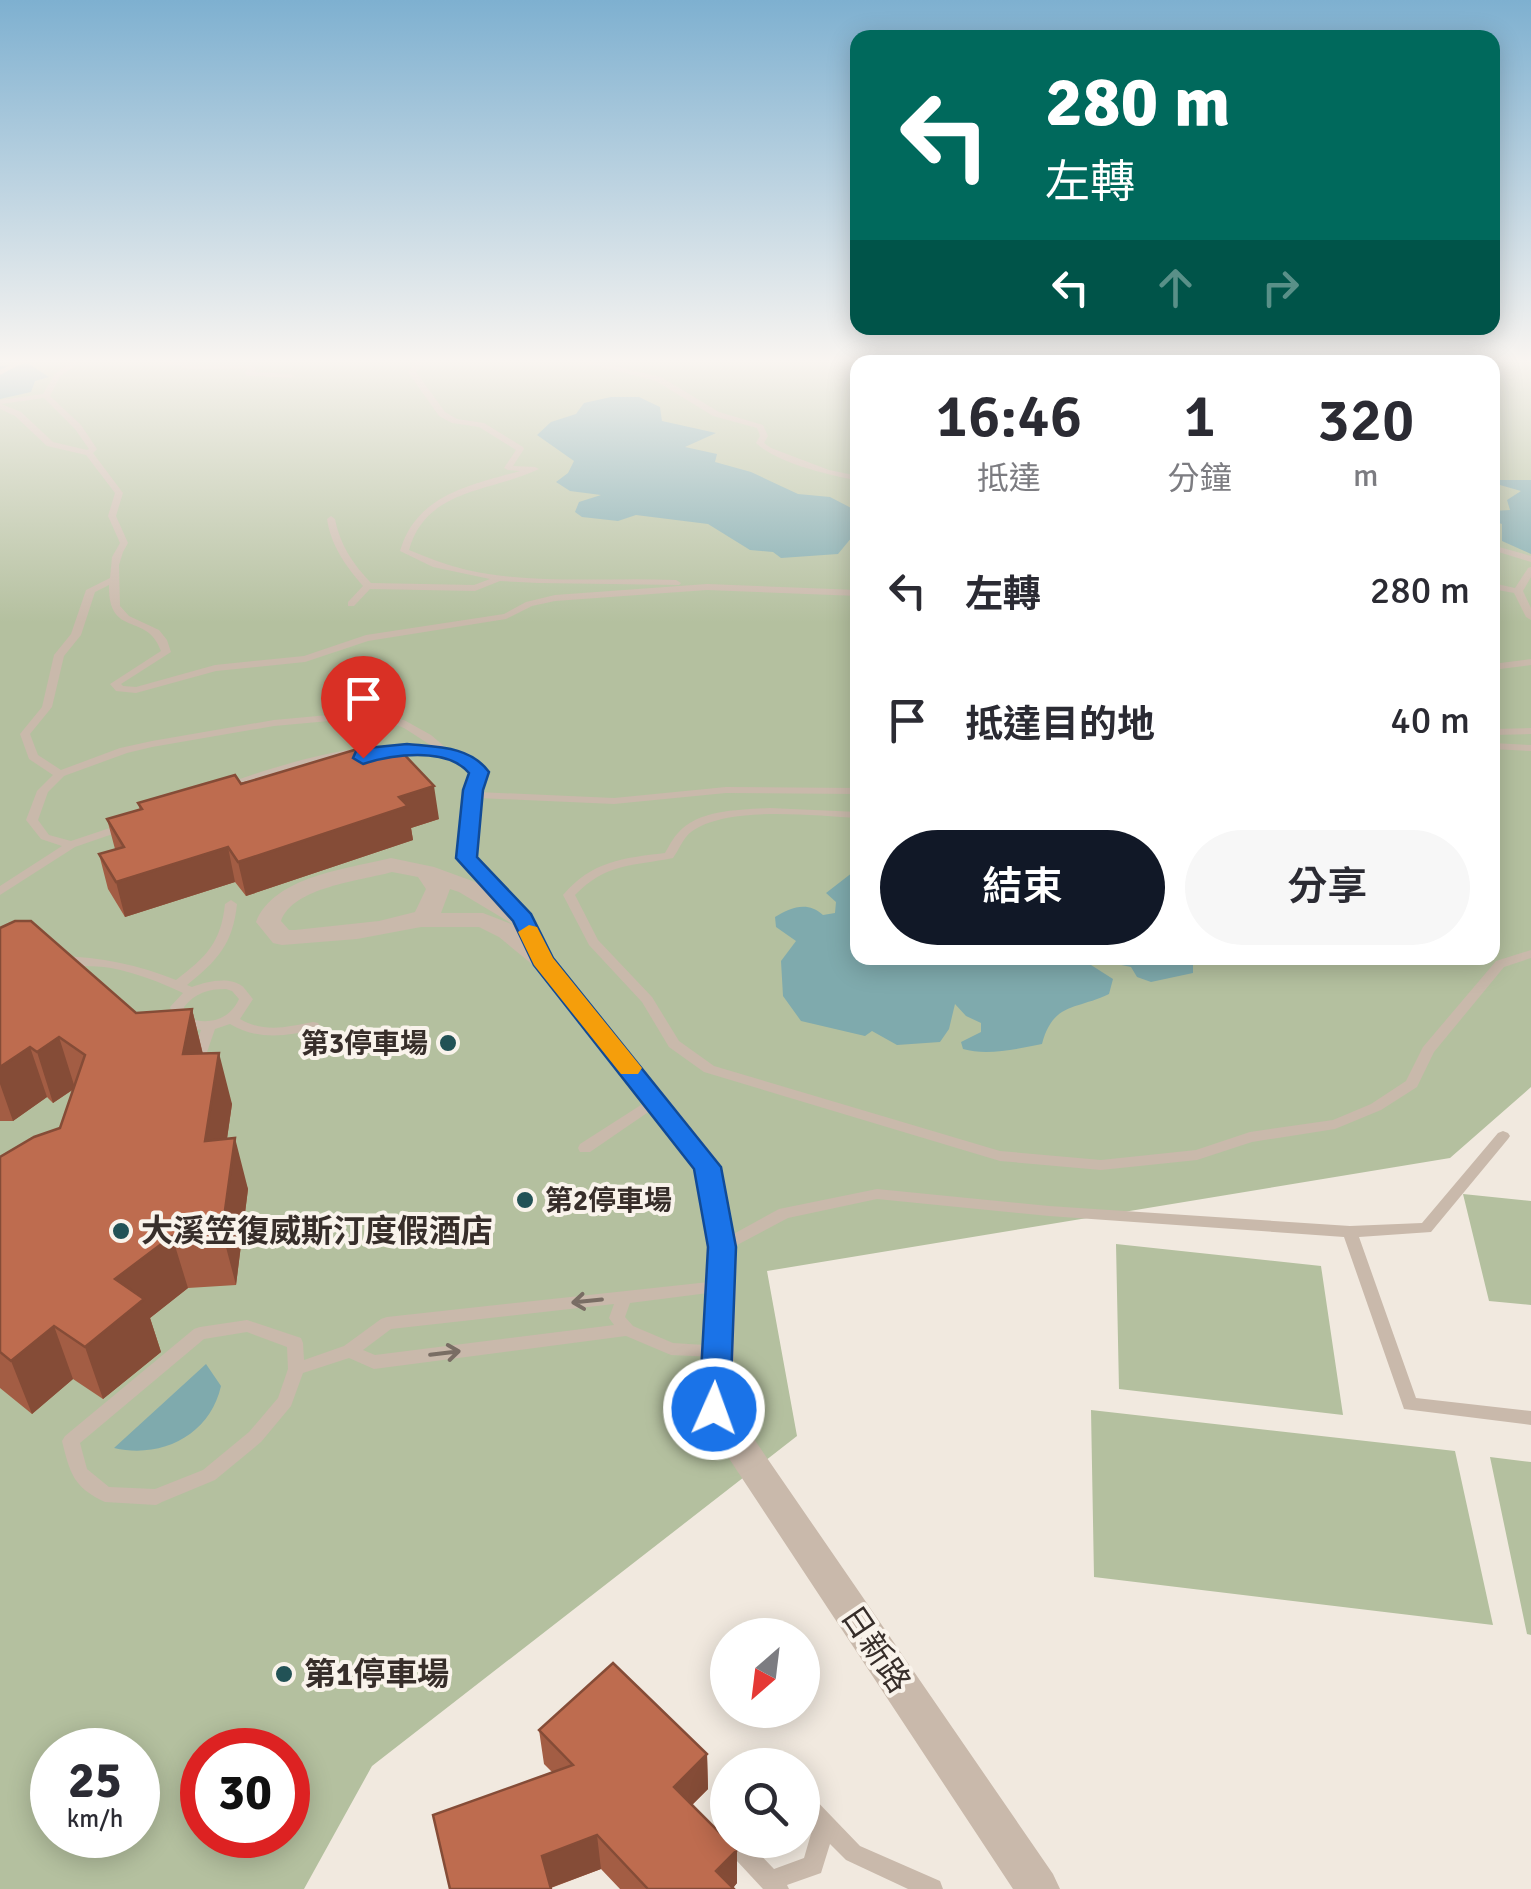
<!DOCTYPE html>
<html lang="zh-TW">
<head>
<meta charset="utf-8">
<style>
  :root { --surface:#fff; --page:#f7f7f7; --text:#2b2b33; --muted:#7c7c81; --accent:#111827 }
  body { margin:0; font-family:Signika,"Noto Sans TC",sans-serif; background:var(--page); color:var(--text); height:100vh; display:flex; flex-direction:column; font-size:38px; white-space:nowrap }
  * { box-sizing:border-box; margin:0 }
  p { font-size:32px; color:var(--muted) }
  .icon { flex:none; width:55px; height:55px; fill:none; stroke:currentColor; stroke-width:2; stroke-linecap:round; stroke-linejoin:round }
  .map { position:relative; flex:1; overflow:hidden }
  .panel { position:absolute; left:850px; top:355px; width:650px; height:610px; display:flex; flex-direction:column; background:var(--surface); border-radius:20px; box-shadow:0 5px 25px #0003 }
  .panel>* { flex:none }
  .guide { position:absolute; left:850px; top:30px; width:650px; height:305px; border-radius:20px; box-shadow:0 5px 25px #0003; background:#00695c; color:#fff; overflow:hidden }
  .needle { width:65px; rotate:208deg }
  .controls { position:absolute; left:710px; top:1618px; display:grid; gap:20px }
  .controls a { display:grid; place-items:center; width:110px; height:110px; border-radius:50%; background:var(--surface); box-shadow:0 5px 25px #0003; font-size:50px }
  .speed { position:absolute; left:30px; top:1728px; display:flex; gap:20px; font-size:50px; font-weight:700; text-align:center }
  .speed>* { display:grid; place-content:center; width:130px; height:130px; border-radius:50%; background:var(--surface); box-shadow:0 5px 25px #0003; line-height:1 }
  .speed small { font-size:25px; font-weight:400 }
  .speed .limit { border:15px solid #d22; background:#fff; color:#111 }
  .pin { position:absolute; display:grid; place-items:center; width:85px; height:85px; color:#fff; margin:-102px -42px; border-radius:50% 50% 50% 0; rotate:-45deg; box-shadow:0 0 10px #0007 }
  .pin .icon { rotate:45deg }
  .me { position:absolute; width:110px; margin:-55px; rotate:2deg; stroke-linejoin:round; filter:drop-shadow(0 0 8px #0008) }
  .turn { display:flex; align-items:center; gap:35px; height:210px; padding:0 30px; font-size:45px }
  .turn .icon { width:130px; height:130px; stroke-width:2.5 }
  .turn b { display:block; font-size:70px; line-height:85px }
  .lanes { display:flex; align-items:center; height:95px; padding:0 30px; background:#0003; justify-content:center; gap:50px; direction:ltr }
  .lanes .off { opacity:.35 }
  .eta { display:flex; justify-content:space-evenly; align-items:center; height:170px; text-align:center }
  .eta b { font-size:60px; font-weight:600; line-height:70px }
  .button { display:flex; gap:20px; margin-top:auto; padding:20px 30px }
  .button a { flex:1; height:115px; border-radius:60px; background:var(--accent); color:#fff; font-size:40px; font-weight:600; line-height:115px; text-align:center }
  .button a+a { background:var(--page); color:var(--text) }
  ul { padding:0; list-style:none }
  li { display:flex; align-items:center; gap:30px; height:130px; padding:0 30px }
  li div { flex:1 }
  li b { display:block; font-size:38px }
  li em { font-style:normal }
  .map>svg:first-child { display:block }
</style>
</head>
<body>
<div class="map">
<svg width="1531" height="1889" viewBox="0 0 1531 1889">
  <rect width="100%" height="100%" fill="#f1e9df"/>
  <path fill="#b4c09f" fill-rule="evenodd" d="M0,359h1531v728l-81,71 -683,113 30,165 -425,330 -68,123h-304zM858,362h634v596h-634zM52,1750h86v85h-86zM202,1750h86v85h-86z
    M1463,1194l68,7v104l-42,-4z
    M1116,1244l205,22 22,149 -224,-26z
    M1091,1410l364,41 38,174 -399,-48z
    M1490,1457l41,5v173l-4,-1z"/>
  <path fill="#7faaad" d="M29,364l20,13 -14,4 -4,11 -31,7v-33z
    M611,397h28l21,10 2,14 54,12 -31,14 32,7 -2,8 36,10 47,22 32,3 27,14v20l-19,23 -57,4 -8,-6 -23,-2 -42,-26 -72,-9 -18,6 -36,-4 -7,-5 4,-10 22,-7 -31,-4 -14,-9 12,-9 6,-12 -37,-26 14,-13 25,-8 8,-11z
    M1493,480h38v74l-29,-13v-17l-9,-3v-10l17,-1 -3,-10 14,-9 -28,-8z
    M857,869l1,89h331l4,4v11l-42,9 -14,-5 -6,-10 -33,-7 -7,5 22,14 -4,15c-33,16 -56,8 -67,50 -25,5 -55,12 -79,5l-2,-7 20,-10v-9l-15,-7 -11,-12 -6,25 -9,13 -43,3 -25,-14 -7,5 -64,-15 -18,-25 -2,-35 15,-20 -20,-14 -1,-10c16,-10 33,-16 48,-2l12,-2 1,-11 -10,-9z
    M206,1364l15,22c-11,49 -59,73 -107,62z"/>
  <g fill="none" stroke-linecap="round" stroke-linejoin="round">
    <path fill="#c9b9ab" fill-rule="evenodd" d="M22,359h8l-30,16v-5z
      M77,359h8l-25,17 -10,20 31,29 16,24 -4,4 30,40 -7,23 12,27 -5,9 -4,13 1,41 9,10 30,14 8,10 4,12 -50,32 2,2 13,1 79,-22 89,-9 62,-21 138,-21 22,-12 29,-7 152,-11 151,6v6l-151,-6 -152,11 -23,5 -26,13 -138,22 -63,21 -89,9 -80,22 -20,-2 -6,-7 51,-33c-14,-40 -53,-12 -52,-66l-14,7 -14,43 -17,21 -12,51 -22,27 8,21 23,15 59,-22 32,-7 122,-21 66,-6h29l35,6 27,15 20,17 11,3 21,15 1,2 -6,20 136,6 112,-11 132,1v6l-132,-1 -112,11 -136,-6 -5,60 45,49 2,3 -2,3h-8l-49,-54 6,-69 6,-17c-6,-4 -12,-11 -19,-14 -53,-24 -173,12 -226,31h-8l-1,-2 1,-2c60,-22 152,-50 215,-38l-31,-20 -13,-5 -22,-3h-29l-66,6 -122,21 -25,6 -63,23 -16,16 -10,28 11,15 22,6 51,-17 4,-1 6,3 -2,2 -55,19 -75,48v-9l62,-40 -21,-7 -15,-19 11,-29 16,-16 -24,-16 -9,-25 22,-27 12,-52 17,-21 15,-44 24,-12 2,-21 8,-14 -12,-27 7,-23 -29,-38 -39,-9 -32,-30 -15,-7v-9l43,-6 12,-20zM44,398l31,31 14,20 -2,1 -34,-8 -32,-30 -20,-8z
      M147,359h13l31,6 59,-1 6,4 -2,4 36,2 4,2 -4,2 -41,-2 -4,-2 3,-6 -57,1z
      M419,359h6l-9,13 29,40 12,7 27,4 39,24 1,2 -11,17 22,1 4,2c-47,23 -113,19 -130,81 19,8 38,15 58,20 68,15 140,7 209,10l5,3 -2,2 -141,-2 -38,-2 -25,10 -105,-2 -16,17h-6v-4l15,-16c-17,-20 -32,-40 -36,-67l4,-3 4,3c5,26 18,45 36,64l103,2 16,-6 -57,-12 -33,-16c16,-56 70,-66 120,-80l-12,-1 -4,-2 12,-18 -37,-23 -27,-4 -13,-7 -31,-44z
      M572,359h11l78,18 58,35 44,13 5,11 -4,7 7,5 58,22 29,6v5c-29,-6 -82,-18 -102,-38l4,-7 -3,-8 -44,-12 -57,-35z
      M1492,545l39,11v6l-39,-12z
      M1531,567v10l-8,14 8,17v12l-5,-3 -12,-24 -22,-4v-6l23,5 13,-20z
      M1531,659v6l-39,5v-6z
      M1531,728v6l-39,1v-6z
      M1492,743l39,2v6l-39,-2z
      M770,808l88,4v6c-45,-2 -130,-13 -167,14 -8,6 -12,18 -18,26 -40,8 -67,5 -98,37l23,45 54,57 27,44 35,25 286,85 101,9 95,-10 54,-18 83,-12 38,-16 35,-23 17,-34 73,-86 35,-11v8l-27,9 -70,85 -17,35 -36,23 -46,19 -83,13 -55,18 -96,10 -101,-9 -296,-89 -35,-25 -27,-45 -53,-57 -26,-50c29,-34 60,-37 102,-42 4,-7 8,-15 13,-20 21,-24 63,-23 92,-25z
      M231,900l6,4c-4,40 -20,57 -50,81l5,2c14,-5 36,-11 50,-1 1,0 10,12 11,13l-13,20c24,14 47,8 73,3l5,1 2,3 -2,3c-31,7 -60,12 -88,-5l-15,5 -9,26 -15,2 -7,-4 2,-3 9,-2 6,-18 -25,-7 -6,-16 13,-14c-23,-11 -47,-20 -72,-25 -18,-3 -43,0 -57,-8l6,-4c40,1 79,9 116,24 30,-23 45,-37 49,-76zM226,989l6,2 7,8c-10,22 -31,26 -52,19l-3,-11c11,-14 24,-18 42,-18z
      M655,1096l5,2 2,3 -2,3 -70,48h-10l-2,-4 2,-4z
      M1503,1131l5,2 2,3 -2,3 -77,93 -72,5 57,161 115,13v14l-127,-16 -60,-172 -295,-21 -172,-17 -89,19 -66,35 -5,-2 -3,-4 3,-4 62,-34 98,-20 172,17 301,20 72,-3 76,-90z
      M718,1281l6,2 2,4 -2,4 -94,12 -5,14 8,9 40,17 47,3 2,5 -2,5 -6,1 -43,-2 -45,-19 -252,33 -25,-11 -46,15 -12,33 -30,36 -46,38 -53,22 -6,3 -51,-3c-32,-15 -35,-29 -43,-61l3,-5 129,-107 6,-2 47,-7 54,18 2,5 1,17 40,-14 37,-27 6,-2zM614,1304l-5,14 5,7 -239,30 -12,-5 28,-21zM247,1332l40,15 1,22 -10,29 -29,34 -46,38 -48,19 -46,-2 -22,-18 -7,-26 124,-104z
      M802,1790l7,3 51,53 80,35 3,8h-35l-62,-29 -16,-16 -9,29 -34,12 2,4h-26l-39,-42 -4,-7 4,-7 4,-2v9h18l28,29 30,-11 9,-31 -11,-12z
      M728,1804v25l-7,-3 -3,-7 3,-12z"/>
    <path fill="#c9b9ab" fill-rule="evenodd" d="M391,858l43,9 41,15 57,32 20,42 165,204 20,87 -5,160 321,467 7,15h-47l-310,-470 -5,-10 9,-162 -14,-78 -160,-204 -34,-28 -20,-10h-58l-64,12 -75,6 -9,-2 -17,-21c18,-46 91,-53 135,-64zM392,872l26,5 8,12 -11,23 -36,9 -84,9h-6l-8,-9c12,-34 79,-40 111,-49zM450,889l9,3 55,33 -31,-12h-42z"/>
  </g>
  <path fill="#a35d44" d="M370,757l69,62 -28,9 2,12 -167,56 -11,-14 -110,35 -17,-28 -9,-35 16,-5 -8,-30 33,-9 -2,-7z
    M0,928l136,85 56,-4 11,45 29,50 -5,35 21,50 -12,96 -48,3 -38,30 11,34 -58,47 -30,-20 -41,35 -32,-26v-231l60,-29 14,-39 -21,14 -6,-6 -34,24h-13z
    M539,1730l168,24 1,35 -16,16 45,45v33l-4,5 1,1h-114l-19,-20 -50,19 1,-116 -8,-8z"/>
  <path fill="#854c37" d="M434,786l5,33 -28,9 2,12 -167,56 -8,-34 161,-65z
    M228,847l7,35 -110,35 -9,-35z
    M192,1009l12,50 -21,-5z
    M59,1037l16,51 -22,15 -16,-51z
    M30,1047l17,50 -34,24 -13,-37v-17z
    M219,1053l13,51 -13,89 -14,-52z
    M235,1138l13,51 -12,96 -14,-53z
    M172,1236l16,52 -38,30 11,34 -58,47 -18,-52 30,-68z
    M54,1326l19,53 -41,35 -21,-53z
    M707,1754l1,35 -32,32 -2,-34z
    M597,1835l4,34 -54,20 -5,-33z
    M737,1850v33l-5,6 -16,-18z"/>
  <path fill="#be6c4f" stroke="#854c37" stroke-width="2.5" d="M361,748l9,9 29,-8 35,37 -35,11 9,9 -170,56 -10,-15 -112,35 -17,-28 25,-7 -17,-28 35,-10 -4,-6 97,-28 6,9z
    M15,921h16l105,92 56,-4 -9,45 36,-1 -14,88 30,-3 -13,94 -50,4 -57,43 29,20 -59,48 -31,-21 -43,35 -11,-9v-195l34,-20 26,-9 25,-73 -26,-18 -22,15 -7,-5 -30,20v-139z
    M613,1663l94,91 -33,33 63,63 -21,21 18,18h-86l-51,-54 -55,21 9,33h-101l-17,-74 140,-50 -34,-35z"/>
  <defs><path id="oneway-shaft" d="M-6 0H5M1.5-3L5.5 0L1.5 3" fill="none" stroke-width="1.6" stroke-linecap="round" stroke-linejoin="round" transform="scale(2.5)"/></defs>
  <g stroke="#796d64">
    <use href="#oneway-shaft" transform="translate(587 1301) rotate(174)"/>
    <use href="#oneway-shaft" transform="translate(445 1353) rotate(-7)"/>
  </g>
  <linearGradient id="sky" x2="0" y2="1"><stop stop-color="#7eb0d0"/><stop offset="0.58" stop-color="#f9f5f1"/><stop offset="1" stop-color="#f9f5f1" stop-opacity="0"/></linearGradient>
  <rect width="1531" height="623" fill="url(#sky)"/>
  <path fill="#1a73e8" stroke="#114b97" stroke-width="2.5" d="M407,744c30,3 63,2 82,28l-6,18 -6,67 54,57 22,44 168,209 15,80 -6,162 -5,9 -11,4 -10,-4 -5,-9 9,-162 -14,-78 -160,-204 -21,-44 -57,-63 7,-68 6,-17c-23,-27 -79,-18 -106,-9l-10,-6 4,-9z"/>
  <path fill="#f59e0b" d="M529,925l8,2 16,31 85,105 4,5 -4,6h-17l-87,-109 -16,-33z"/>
  <g fill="#225256" stroke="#f9f3eb" stroke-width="4">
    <circle cx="448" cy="1043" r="10"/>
    <circle cx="525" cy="1200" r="10"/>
    <circle cx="121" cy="1231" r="10"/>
    <circle cx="284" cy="1674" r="10"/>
  </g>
  <g text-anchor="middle" stroke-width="8" stroke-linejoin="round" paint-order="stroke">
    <g font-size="28" font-weight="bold" fill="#372e2a" stroke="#f9f3eb" text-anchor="end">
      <text x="428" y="1053">第3停車場</text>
      <text x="545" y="1210" text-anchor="start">第2停車場</text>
    </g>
    <g font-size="32" font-weight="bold" fill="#372e2a" stroke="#f9f3eb" text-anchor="start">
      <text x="141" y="1242">大溪笠復威斯汀度假酒店</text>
      <text x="304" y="1685">第1停車場</text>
    </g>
    <g font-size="32" fill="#372e2a" stroke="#f9f3eb">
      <text transform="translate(876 1649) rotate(56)" y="11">日新路</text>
    </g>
  </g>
</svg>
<div class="controls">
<a><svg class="needle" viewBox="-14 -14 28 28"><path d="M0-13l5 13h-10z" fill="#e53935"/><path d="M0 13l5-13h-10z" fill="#7c7c81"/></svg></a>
<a><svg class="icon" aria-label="search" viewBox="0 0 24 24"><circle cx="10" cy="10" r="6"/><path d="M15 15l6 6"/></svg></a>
</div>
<div class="speed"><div>25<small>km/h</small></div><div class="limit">30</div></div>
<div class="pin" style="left:363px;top:758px;background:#d93025"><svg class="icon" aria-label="arrive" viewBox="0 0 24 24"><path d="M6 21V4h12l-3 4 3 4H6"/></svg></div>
<svg class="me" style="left:714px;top:1409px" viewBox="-20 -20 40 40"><circle r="17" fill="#1a73e8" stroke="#fff" stroke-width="3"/><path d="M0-11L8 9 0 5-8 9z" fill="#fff"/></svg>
<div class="guide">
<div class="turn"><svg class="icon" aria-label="left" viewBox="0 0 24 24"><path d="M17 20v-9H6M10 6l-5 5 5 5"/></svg><div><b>280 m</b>左轉</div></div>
<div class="lanes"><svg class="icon" aria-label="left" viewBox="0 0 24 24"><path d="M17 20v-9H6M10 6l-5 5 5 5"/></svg><svg class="icon off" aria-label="ahead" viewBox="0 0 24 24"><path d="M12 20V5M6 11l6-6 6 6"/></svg><svg class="icon off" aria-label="right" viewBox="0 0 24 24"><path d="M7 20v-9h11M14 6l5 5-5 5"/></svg></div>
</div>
<section class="panel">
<div class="eta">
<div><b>16:46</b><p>抵達</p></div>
<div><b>1</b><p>分鐘</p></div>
<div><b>320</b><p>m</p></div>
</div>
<ul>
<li><svg class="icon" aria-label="left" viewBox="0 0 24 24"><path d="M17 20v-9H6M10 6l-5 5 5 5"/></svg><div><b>左轉</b></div><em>280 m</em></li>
<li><svg class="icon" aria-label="arrive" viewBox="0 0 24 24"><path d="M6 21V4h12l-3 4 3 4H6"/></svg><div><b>抵達目的地</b></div><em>40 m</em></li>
</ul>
<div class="button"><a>結束</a><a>分享</a></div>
</section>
</div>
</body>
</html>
